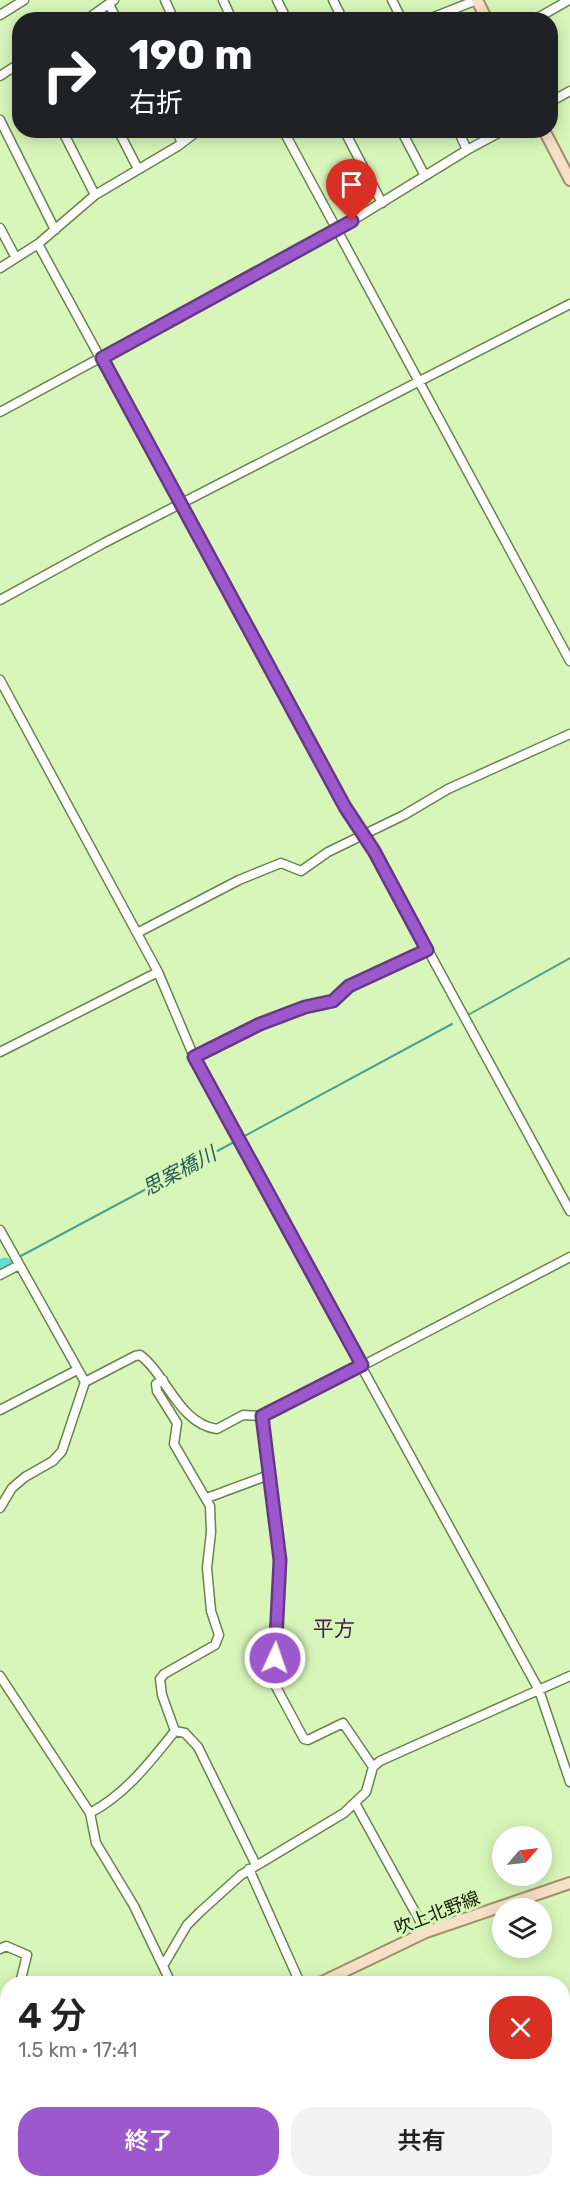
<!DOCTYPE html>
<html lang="ja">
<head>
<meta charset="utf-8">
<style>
  :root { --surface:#fff; --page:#f2f2f2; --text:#222; --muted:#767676; --accent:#9d58cd }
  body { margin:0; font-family:Rubik,"Noto Sans JP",sans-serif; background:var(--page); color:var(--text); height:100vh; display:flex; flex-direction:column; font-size:22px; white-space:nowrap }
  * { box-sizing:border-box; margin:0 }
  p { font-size:20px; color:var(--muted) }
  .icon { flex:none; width:33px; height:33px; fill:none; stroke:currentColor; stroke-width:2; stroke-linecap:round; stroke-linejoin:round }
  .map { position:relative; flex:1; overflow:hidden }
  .drawer { position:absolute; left:0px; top:1976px; width:570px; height:212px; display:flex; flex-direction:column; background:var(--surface); border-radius:24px 24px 0 0; box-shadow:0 3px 15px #0003 }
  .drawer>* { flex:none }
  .guide { position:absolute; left:12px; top:12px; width:546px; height:126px; border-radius:24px; box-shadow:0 3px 15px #0003; background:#202124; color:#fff; overflow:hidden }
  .needle { width:39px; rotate:62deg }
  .tools { position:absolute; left:492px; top:1826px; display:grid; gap:12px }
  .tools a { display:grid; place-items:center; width:60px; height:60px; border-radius:50%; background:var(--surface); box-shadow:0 3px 15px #0003; font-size:30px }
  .pin { position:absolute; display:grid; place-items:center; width:51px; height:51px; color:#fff; margin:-62px -26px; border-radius:50% 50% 50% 0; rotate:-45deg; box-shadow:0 0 6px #0007 }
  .pin .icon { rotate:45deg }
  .me { position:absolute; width:66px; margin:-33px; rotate:3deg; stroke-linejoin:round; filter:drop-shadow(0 0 4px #0008) }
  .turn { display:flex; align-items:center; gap:21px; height:126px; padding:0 18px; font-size:27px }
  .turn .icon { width:78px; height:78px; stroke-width:2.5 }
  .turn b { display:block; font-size:42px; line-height:51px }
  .round { display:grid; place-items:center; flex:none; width:63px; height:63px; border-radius:24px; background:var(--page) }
  .overview { display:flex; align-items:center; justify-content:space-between; height:102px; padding:0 18px }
  h1 { font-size:36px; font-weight:600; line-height:45px }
  .action { display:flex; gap:12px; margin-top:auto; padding:12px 18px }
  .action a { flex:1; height:69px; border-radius:24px; background:var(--accent); color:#fff; font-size:24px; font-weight:600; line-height:69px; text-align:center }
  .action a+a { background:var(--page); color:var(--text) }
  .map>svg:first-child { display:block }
</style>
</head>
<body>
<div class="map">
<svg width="570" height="2186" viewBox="0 0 570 2186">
  <rect width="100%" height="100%" fill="#d8f6b9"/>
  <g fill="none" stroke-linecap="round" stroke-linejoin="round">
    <path stroke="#4aa296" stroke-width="2" d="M468,1015l102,-57
      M241,1138l211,-114
      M19,1257l217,-116
      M5,1265l9,-5"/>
    <path stroke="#63dcd4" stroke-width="15" d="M0,1268l5,-3"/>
    <g stroke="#6a844c" stroke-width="11">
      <path id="minor" d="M165,0l9,20
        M223,0l9,20
        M277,0l10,20
        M333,0l10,20
        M392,0l10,20
        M109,4l8,16
        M0,15l24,-15
        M86,20l28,-20
        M426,20l51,-20
        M534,20l35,-20
        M0,76l20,-13
        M550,102l20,-11
        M0,120l55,110
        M62,130l33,65
        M118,130l20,39
        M176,130l6,13
        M283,130l287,531
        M344,130l38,73
        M401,130l24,46
        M458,130l9,20
        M0,228l16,30
        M38,244l307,563 29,44 196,360
        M0,268l38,-24 57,-49 83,-49 21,-16
        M0,412l337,-182 130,-80 37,-20
        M0,600l104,-57 466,-239
        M0,680l158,292 36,85 100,187 245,446 31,92
        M137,933l102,-53 42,-17 20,8 27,-19 76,-37 44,-26 122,-55
        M0,1052l158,-80
        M194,1057l66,-33 45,-17 28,-6 16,-15 78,-36
        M0,1230l85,152
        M0,1275l19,-10
        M163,1380l-7,4 1,7 20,32 -3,21 36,62 1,26 -4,36 4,43 8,24 -4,10 -51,29 -4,5 2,16 13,36
        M0,1410l77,-40
        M262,1416l18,144 -6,123 30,56 4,1 35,-17 30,44
        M207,1498l62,-23
        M0,1508l12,-20 13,-11 28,-16 9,-10 23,-69 50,-26 5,-1c27,20 39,69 77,74l26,-14 19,1 10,-3 298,-156
        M0,1676l90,137 6,30 38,63 37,77
        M175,1731l10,2 13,14 58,118
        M355,1803l71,129
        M90,1813c36,-19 60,-51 85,-82
        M249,1869l51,114
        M0,1949l6,-3 21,9 -7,28
        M163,1966l24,-41 13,-13 41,-37 103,-62 22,-21 7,-25 7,-6 190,-85"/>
    </g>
    <g stroke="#a38e6c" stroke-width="14">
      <path id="major" d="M477,0l10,20
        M544,130l26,50
        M320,1983l106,-51 144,-49
        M0,2140l8,-4"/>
    </g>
    <use href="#minor" stroke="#fff" stroke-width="8"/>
    <use href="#major" stroke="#f7e0c8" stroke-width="10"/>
  </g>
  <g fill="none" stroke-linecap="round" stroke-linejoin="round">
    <g stroke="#663985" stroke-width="15">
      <path id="route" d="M275,1658l5,-98 -18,-144 100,-51 -168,-308 66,-33 45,-17 28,-6 16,-15 78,-36 -53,-99 -29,-44 -243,-449 250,-137"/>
    </g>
    <use href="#route" stroke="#9d58cd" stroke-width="10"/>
  </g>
  <g text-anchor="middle" stroke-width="6" stroke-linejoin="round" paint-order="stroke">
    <g font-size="18" fill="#111b05" stroke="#d8f6b9">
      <text transform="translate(437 1913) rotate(-21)" y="6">吹上北野線</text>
    </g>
    <g font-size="20" font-style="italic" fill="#275b58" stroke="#d8f6b9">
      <text transform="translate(179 1171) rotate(-28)" y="7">思案橋川</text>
    </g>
    <g font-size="21" fill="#401e56" stroke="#d8f6b9">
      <text x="334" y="1636">平方</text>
    </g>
  </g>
</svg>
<div class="tools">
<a><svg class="needle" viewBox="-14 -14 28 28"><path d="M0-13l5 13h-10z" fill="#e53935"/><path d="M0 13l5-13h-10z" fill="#767676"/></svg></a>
<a><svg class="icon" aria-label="layers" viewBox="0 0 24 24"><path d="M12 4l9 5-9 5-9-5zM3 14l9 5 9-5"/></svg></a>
</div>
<div class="pin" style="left:352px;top:221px;background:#d93025"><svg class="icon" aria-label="arrive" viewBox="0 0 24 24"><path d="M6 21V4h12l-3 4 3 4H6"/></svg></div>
<svg class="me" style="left:275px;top:1658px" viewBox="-20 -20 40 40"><circle r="17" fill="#9d58cd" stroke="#fff" stroke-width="3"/><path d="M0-11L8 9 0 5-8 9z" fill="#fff"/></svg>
<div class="guide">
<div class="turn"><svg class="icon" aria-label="right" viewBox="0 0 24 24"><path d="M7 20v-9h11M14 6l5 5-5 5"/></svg><div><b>190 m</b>右折</div></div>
</div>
<section class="drawer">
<div class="overview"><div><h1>4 分</h1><p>1.5 km · 17:41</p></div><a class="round" style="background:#d93025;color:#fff"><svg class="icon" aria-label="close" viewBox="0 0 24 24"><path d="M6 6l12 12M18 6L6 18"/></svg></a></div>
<div class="action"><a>終了</a><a>共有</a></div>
</section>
</div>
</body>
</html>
